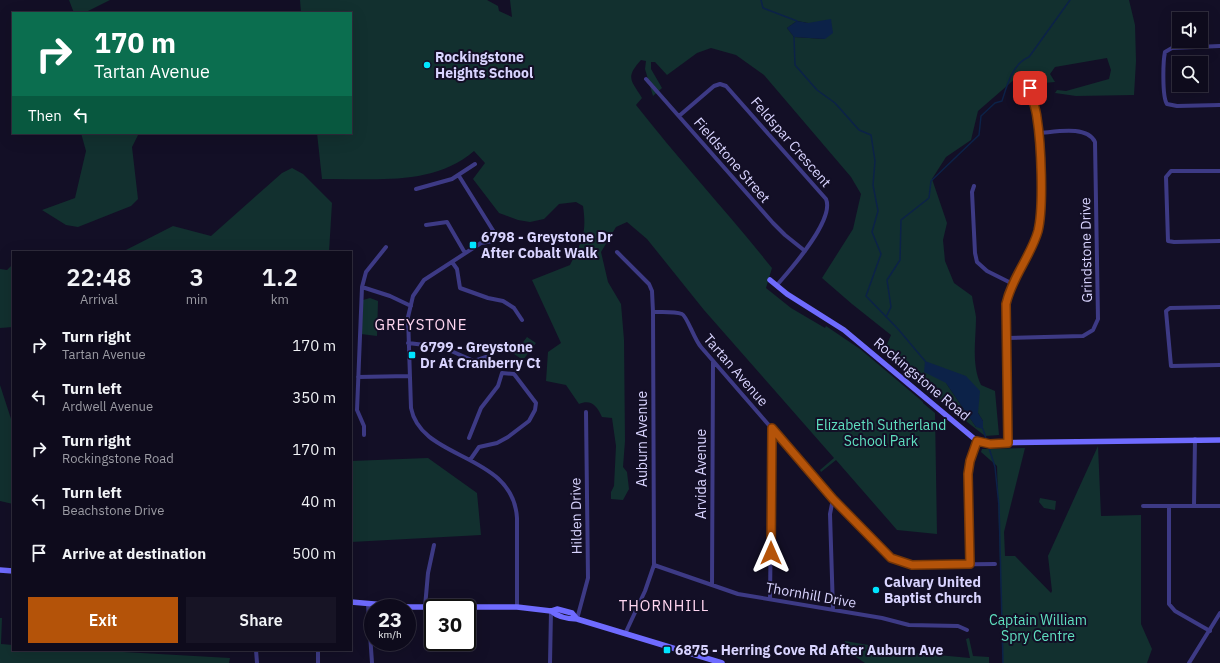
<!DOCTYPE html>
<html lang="en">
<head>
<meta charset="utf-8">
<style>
  :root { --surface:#0e0b1c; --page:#171425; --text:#f1f3f6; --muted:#9b9ba3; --line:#2e2b3b; --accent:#b45309 }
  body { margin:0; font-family:"IBM Plex Sans",sans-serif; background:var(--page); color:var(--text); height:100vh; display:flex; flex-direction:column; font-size:15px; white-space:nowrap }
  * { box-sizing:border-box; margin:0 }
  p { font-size:13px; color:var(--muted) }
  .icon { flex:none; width:22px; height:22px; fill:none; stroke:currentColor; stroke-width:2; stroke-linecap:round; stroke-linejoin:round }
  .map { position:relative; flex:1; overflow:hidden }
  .panel { position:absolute; left:12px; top:251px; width:340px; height:400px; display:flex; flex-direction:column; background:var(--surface); border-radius:0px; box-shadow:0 4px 16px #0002,0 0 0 1px var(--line) }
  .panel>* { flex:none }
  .top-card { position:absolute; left:12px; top:12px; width:340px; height:122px; border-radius:0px; box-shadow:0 4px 16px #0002,0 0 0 1px var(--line); background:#0b6e4f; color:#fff; overflow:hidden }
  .fabs { position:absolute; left:1172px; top:12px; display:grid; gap:8px }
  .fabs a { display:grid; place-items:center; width:36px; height:36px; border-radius:0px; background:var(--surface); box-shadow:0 4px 16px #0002,0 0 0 1px var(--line); font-size:20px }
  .speed { position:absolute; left:364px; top:599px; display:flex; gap:8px; font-size:20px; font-weight:700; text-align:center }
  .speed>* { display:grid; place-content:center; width:52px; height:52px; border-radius:50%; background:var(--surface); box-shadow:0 4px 16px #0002,0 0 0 1px var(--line); line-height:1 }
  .speed small { font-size:10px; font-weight:400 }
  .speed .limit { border:2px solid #111; border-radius:6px; background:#fff; color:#111 }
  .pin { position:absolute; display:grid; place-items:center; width:34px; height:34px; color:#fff; margin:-17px; border-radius:8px; box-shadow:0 2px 6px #0006 }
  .me { position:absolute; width:44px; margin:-22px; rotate:0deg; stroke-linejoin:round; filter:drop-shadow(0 0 3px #0008) }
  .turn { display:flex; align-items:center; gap:14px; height:84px; padding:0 16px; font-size:18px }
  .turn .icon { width:52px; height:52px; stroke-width:2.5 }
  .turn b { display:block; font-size:28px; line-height:34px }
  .then { display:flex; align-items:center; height:38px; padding:0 16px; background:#0003; gap:8px; font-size:15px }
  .eta { display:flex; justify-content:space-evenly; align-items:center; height:68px; text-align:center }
  .eta b { font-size:24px; font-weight:600; line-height:28px }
  .action { display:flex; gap:8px; margin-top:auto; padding:8px 16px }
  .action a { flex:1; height:46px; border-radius:0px; background:var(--accent); color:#fff; font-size:16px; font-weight:600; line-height:46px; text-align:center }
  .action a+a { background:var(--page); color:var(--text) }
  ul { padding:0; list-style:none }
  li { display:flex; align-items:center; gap:12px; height:52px; padding:0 16px }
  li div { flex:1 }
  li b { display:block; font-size:15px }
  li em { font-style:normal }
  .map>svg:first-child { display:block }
</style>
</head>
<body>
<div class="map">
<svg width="1220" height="663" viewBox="0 0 1220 663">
  <rect width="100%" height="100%" fill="#130f26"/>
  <path fill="#12302f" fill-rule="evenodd" d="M69,0h41l-26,13h-10z
    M300,0h187l11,6 1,5 13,6 -2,-17h619l6,25 1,36 -2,34 -58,1 -21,-3 2,-3 9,1 43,-12 2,-9 -4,-12 -52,9 -5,7 5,8 -11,1 -11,-11h-10l-45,39 -7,29 -25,17 -14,22 15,44 -4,17 2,21 9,22 18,13c1,7 3,14 4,21 0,23 -5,47 5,68l14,6 4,44 -14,1 -32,-25 -68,-62 6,-14 -39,-31 -30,-26 31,-49 8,-35 -10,-17 -87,-102 -28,-20 -25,-7 -14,5 -30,22 -12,-13h-4v7l11,19 -9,8 -8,-27 1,-8 -5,-1c-16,18 -10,20 1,38l-6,7c44,56 92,108 136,163l-6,20 25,20 34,20 1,-2 34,23 63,53v1l12,10 2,121 -40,-4 -61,-70 -15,12 -1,-2 14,-12 -130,-148 -57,-71 -20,-17 -11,5 -15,25 7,30 13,22 3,36 1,101 -2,26 4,5 2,17 -6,11 -12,-1v-7l3,-6 2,-40 -4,-28 -10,-1c-4,-9 -10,-19 -23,-13l-13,-19 -20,-4 2,-29 13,-9 -29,-63 38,-15c12,-24 17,-31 13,-59l-7,-4 -17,2 -15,15 -14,3 -12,-2 -19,-7 -26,-34 12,-16 -11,-12c-42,36 -101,27 -152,28l-5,-46h34v-120h-50zM797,21l11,2 17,16 -31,-2 -7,-9zM946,383l32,30 5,8 -7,6z
    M81,133h58l-7,14 6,52 -7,7 -53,21 -12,-2 -24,-15 33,-12 11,-47z
    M292,168l11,6 29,29 -3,49h-207l51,-26 38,10 71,-63z
    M13,264v63l-13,1v-59l7,1z
    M370,298l8,3 -1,35 -16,-2 2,-34z
    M527,337l9,6 -13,17 -9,-6z
    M0,385l13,40v79l-13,-3z
    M1098,446l3,70 40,-1v109l11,25 -5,14h-144l-6,-197 -16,-14 1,-3 43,-1 -21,84 1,24h10l36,37 1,-2 -4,-35z
    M428,458l49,35 4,42 -130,7v-81z
    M1040,498l16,3 -1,9 -11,-2 -5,-6z
    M0,618h2l-1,26 12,1v5h75l142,8 -1,5h-229z
    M969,638l4,18 16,1v6h-124l-21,-14 1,-8 71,12 54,5 -4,-19z"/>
  <path fill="#0c2248" d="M831,19l2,14 -8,6 -31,-2 -7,-9 10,-7 11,2z
    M925,361l41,15 14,15 -2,22 5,8v8l-7,-2 -30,-44 -22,-11z"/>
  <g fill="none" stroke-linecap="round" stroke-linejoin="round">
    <path stroke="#0c2248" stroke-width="1.5" d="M761,0l2,8 34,13
      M794,37l1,28 22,25 18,13 24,27 12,5 4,26 -2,24 5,26 -6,21 9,22 -15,42 32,33 27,32
      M886,317l5,-10 -4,-27 13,-20 1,-40 28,-22 2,-17 48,-46 2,-19 14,-13 7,-2c5,-16 11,-38 27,-44l41,-57
      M983,429l12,38 4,39 4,157"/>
    <path stroke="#3d3a85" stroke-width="4" d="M1220,46l-48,2 -7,4c-2,9 -3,45 2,52l10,2 43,-1
      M646,79l127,144 12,12 20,16
      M679,116l35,-30 6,-2 6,2 100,113c9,21 -36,71 -49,86
      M1220,171h-49l-5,6 2,64 6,1 46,-1
      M459,176l35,56v9l-13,2 -57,37 -11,16 -5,21 3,91c10,53 102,44 106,110v89
      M974,186l-2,6 3,61 2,9 10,9 26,13
      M416,189l36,-10 23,-15
      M426,225l21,-3 18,31
      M617,252l32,32 3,7 1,21 1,253 -9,26 -20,43
      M452,262l5,7 3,19 28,10 15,3 11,7 8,12
      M362,287l28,9 21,10
      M1220,307l-50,1 -4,3 5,55 49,-1
      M653,312c9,0 21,-1 29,2 5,2 12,25 19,33l132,152 52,55 14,8 13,3 83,-1
      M1006,338l77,-2 10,-6 5,-11 -3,-177c-8,-17 -40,-10 -56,-9
      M408,343l34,4 32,14 12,-4
      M358,377l51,-1
      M364,435v-9l-7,-16 5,-123 4,-15 20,-25
      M469,438l12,-30 17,-22 4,-13 12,1 22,29 -1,7 -6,11 -21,16 -11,6 -18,4 -9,13
      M1008,443l-2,-140 6,-19 24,-48 4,-19 -1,-85 -5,-33 -6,-21
      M833,499l-3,15 3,96
      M1143,506h77
      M1169,506v98l6,7 35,20
      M1194,506l1,-67
      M970,564l-2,-90 2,-13 7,-20
      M654,565l84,29 144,24 27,7 49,1 9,4
      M712,585l1,-223
      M770,599l2,-170
      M368,604l4,59
      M425,607l3,-34 6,-28
      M577,619l11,-41 -2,-166
      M256,650l1,13
      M318,650v13
      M550,663l1,-52
      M1189,663l31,-50"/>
    <path stroke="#6f6bff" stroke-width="5.5" d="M770,280l17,14 57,36 133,111 5,2 238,-3
      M0,570l13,1
      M351,602l58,5h108l34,4 6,-2 15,4 5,6
      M551,611c7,6 17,8 26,8l145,44"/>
  </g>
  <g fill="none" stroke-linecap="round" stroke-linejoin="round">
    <g stroke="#753606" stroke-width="10">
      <path id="route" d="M771,553l1,-125 61,71 58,59 21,7 58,-1 -2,-90 2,-13 7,-20 13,3 18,-1 -2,-139c6,-27 25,-48 32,-73 6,-25 3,-88 -1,-113 -1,-11 -6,-20 -7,-30"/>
    </g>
    <use href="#route" stroke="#b45309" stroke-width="7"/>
  </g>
  <g fill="#00e5ff" stroke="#130f26" stroke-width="1.5">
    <circle cx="427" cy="65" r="4"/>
    <rect x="469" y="241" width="8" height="8" rx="2"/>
    <rect x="408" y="351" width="8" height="8" rx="2"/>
    <circle cx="876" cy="590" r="4"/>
    <rect x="663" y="646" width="8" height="8" rx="2"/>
  </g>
  <g text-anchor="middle" stroke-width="4" stroke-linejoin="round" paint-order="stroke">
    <g font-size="14" font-weight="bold" fill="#d9d4ff" stroke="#130f26" text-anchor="start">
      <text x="435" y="62">Rockingstone<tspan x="435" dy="16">Heights School</tspan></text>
      <text x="481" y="242">6798 - Greystone Dr<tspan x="481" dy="16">After Cobalt Walk</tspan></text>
      <text x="420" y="352">6799 - Greystone<tspan x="420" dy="16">Dr At Cranberry Ct</tspan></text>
      <text x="884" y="587">Calvary United<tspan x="884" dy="16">Baptist Church</tspan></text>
      <text x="675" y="655">6875 - Herring Cove Rd After Auburn Ave</text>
    </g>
    <g font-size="14" fill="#d9d4ff" stroke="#130f26">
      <text transform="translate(791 142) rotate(49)" y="5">Feldspar Crescent</text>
      <text transform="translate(732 160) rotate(49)" y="5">Fieldstone Street</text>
      <text transform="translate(1086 250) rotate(-91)" y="5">Grindstone Drive</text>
      <text transform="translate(736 370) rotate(49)" y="5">Tartan Avenue</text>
      <text transform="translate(922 379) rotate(40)" y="5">Rockingstone Road</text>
      <text transform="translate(642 439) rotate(-90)" y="5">Auburn Avenue</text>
      <text transform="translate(701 474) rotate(-90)" y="5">Arvida Avenue</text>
      <text transform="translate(576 516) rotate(-91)" y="5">Hilden Drive</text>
      <text transform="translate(811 595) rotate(10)" y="5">Thornhill Drive</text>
    </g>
    <g font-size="14" fill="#5fe0c0" stroke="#130f26">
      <text x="881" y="430">Elizabeth Sutherland<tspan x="881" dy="16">School Park</tspan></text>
      <text x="1038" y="625">Captain William<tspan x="1038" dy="16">Spry Centre</tspan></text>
    </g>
    <g font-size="15" letter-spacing="1" fill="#ffd6f0" stroke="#130f26">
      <text x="421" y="330">GREYSTONE</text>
      <text x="664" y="611">THORNHILL</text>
    </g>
  </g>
</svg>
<div class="fabs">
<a><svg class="icon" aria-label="sound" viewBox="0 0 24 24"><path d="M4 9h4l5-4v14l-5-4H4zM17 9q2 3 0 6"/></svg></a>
<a><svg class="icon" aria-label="search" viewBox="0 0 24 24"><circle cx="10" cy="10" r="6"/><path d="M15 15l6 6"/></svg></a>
</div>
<div class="speed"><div>23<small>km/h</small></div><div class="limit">30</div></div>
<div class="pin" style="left:1030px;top:88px;background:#d93025"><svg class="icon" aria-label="arrive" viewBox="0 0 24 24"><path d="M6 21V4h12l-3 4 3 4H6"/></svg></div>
<svg class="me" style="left:771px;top:553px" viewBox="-20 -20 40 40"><path d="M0-17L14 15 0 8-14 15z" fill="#b45309" stroke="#fff" stroke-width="4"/></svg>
<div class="top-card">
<div class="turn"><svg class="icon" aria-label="right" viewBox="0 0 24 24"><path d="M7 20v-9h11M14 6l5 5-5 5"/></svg><div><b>170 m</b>Tartan Avenue</div></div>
<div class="then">Then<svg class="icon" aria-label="left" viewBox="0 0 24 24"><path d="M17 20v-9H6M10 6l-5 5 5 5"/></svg></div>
</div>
<section class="panel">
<div class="eta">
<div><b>22:48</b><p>Arrival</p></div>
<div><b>3</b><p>min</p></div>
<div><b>1.2</b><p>km</p></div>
</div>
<ul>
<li><svg class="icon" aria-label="right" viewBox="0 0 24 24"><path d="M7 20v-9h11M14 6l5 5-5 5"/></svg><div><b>Turn right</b><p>Tartan Avenue</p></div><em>170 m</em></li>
<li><svg class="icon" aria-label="left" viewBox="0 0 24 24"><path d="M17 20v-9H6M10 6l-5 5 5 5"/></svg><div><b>Turn left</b><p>Ardwell Avenue</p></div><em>350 m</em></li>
<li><svg class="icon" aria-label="right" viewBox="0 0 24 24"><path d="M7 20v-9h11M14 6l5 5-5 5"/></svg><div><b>Turn right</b><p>Rockingstone Road</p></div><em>170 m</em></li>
<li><svg class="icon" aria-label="left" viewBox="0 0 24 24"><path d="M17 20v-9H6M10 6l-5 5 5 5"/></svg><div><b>Turn left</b><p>Beachstone Drive</p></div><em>40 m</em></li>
<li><svg class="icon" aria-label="arrive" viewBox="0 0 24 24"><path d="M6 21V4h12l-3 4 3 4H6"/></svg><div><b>Arrive at destination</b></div><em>500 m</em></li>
</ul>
<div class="action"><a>Exit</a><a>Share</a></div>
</section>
</div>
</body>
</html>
